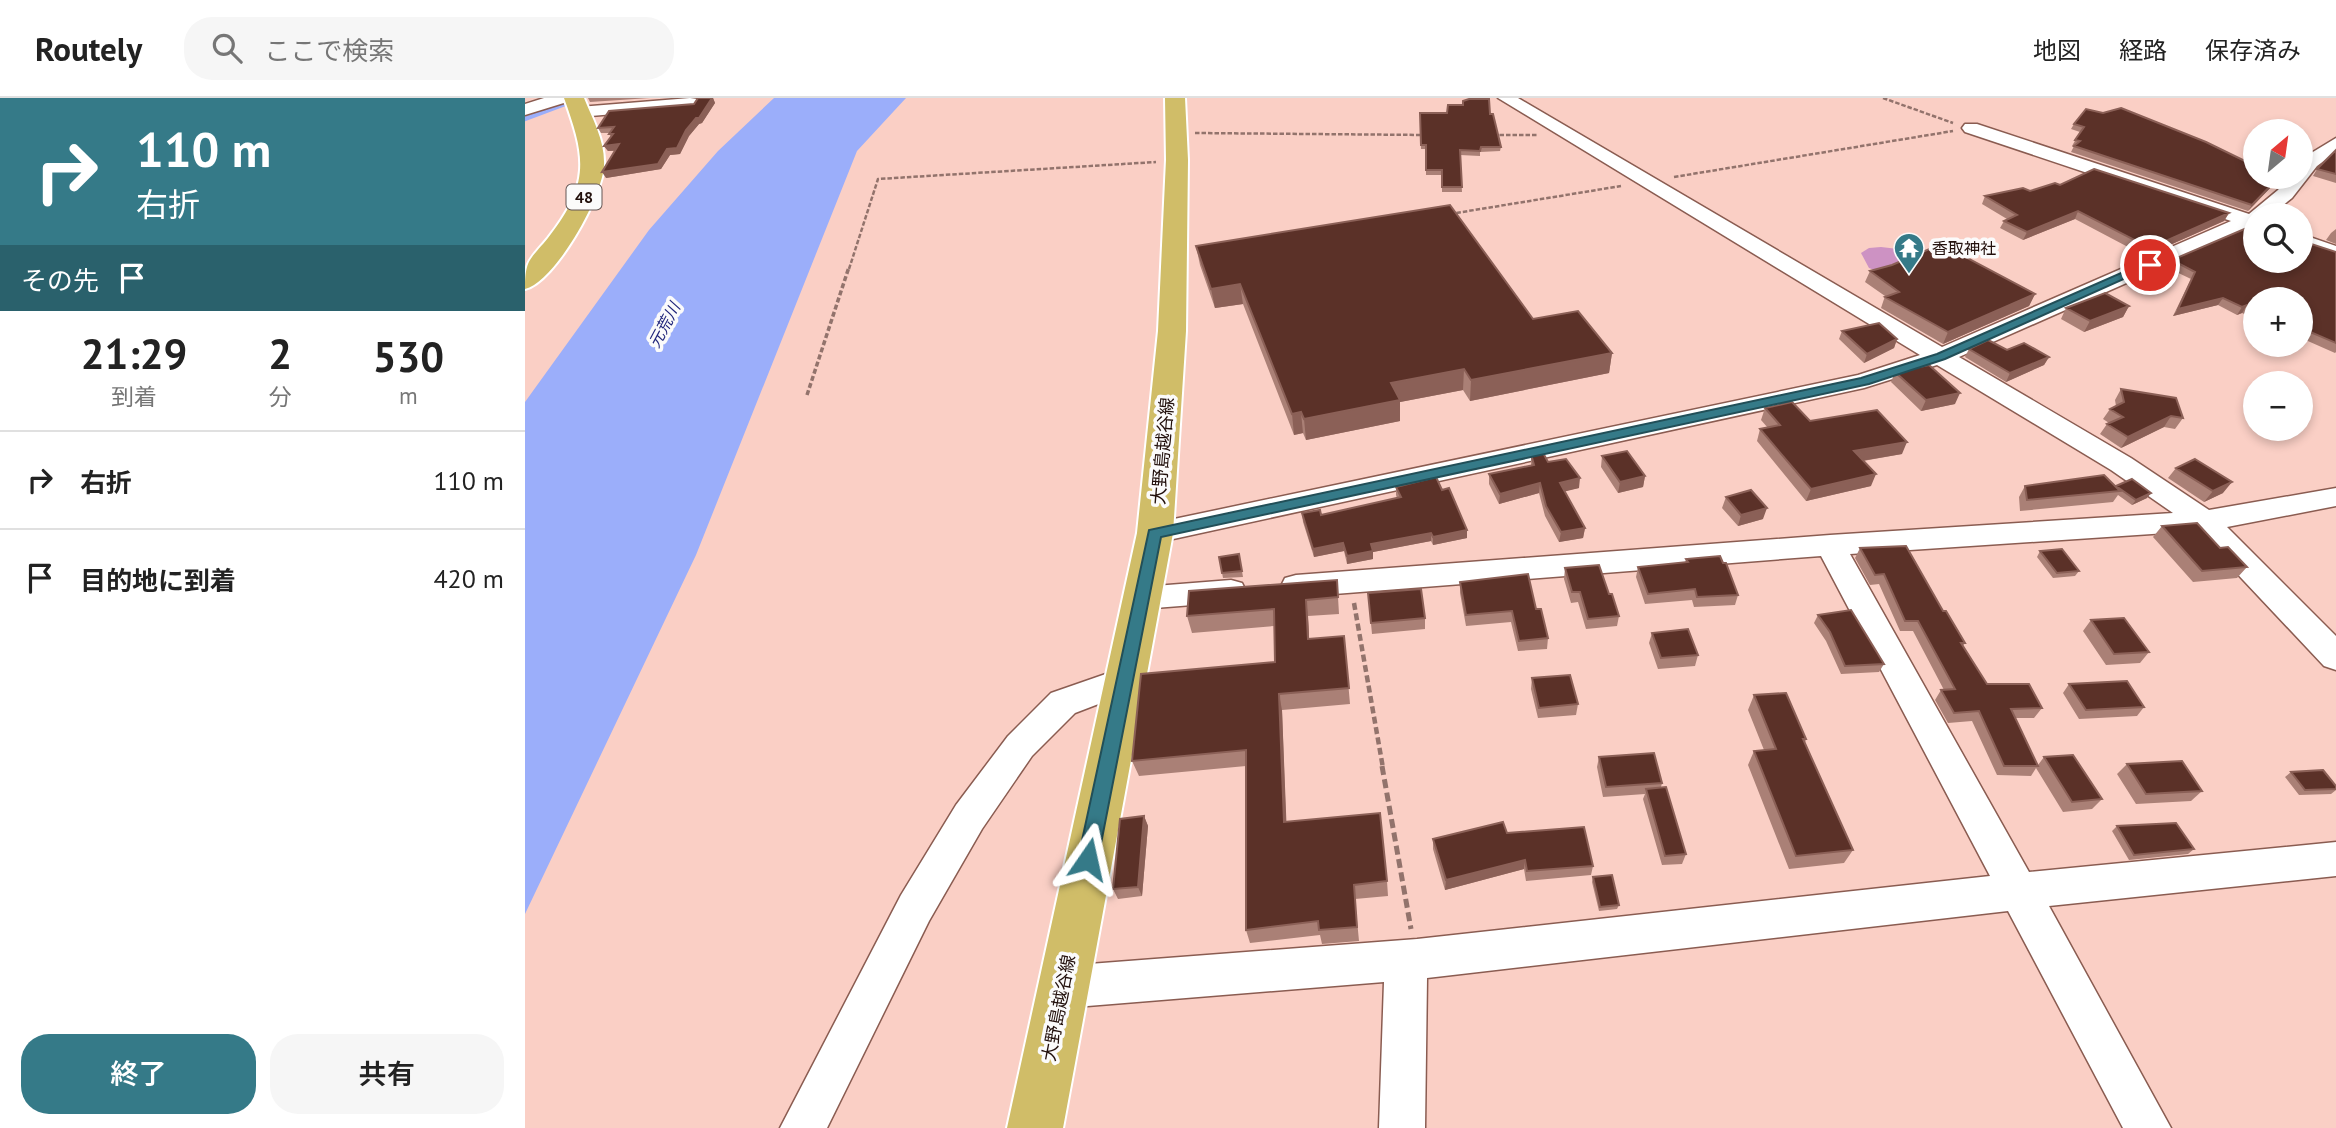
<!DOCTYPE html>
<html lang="ja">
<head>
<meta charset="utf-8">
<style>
  :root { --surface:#fff; --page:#f6f6f6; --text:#222; --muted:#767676; --line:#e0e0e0; --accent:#357a88 }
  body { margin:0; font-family:"PT Sans","Noto Sans JP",sans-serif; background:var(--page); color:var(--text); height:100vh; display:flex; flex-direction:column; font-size:26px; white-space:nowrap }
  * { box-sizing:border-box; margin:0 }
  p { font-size:23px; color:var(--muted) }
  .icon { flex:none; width:38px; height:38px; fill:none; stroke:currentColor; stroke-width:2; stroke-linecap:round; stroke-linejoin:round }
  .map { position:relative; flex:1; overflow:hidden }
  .details { display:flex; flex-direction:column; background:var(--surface); width:525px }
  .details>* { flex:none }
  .guide { background:#357a88; color:#fff; overflow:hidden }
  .needle { width:46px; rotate:29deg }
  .fabs { position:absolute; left:1718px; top:21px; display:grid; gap:14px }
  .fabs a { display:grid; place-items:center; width:70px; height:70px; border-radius:50%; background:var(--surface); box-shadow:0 4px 10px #0003; font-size:35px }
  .pin { position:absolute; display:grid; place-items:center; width:60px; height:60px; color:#fff; margin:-30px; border:4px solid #fff; border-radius:50%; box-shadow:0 2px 7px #0007 }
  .me { position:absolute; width:77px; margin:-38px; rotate:11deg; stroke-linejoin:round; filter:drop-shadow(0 0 5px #0008) }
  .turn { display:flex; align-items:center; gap:24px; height:147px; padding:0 21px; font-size:32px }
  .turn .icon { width:91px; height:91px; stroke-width:2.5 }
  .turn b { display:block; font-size:49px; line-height:60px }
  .then { display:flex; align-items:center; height:66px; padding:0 21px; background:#0003; gap:14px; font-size:26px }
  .eta { display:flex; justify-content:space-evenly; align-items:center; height:119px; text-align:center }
  .eta b { font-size:42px; font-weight:600; line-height:49px }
  .action { display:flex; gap:14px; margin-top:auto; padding:14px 21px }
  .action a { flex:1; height:80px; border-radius:28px; background:var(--accent); color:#fff; font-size:28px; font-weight:600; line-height:80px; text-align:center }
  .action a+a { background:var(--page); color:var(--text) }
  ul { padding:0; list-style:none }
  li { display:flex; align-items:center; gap:21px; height:98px; padding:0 21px; border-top:2px solid var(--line) }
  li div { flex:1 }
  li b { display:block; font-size:26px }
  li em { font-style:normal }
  header { display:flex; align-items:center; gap:42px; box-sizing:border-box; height:98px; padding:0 35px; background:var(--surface); border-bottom:2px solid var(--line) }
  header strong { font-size:33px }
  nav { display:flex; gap:38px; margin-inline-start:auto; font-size:24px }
  .search { width:490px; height:63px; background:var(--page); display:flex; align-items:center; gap:18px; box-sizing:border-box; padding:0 24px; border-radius:28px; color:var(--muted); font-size:26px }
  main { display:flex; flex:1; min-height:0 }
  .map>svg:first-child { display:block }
</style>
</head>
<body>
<header>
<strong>Routely</strong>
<div class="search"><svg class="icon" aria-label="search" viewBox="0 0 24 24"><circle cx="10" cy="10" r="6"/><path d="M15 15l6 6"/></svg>ここで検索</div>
<nav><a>地図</a><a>経路</a><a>保存済み</a></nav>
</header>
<main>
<section class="details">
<div class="guide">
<div class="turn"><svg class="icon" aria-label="right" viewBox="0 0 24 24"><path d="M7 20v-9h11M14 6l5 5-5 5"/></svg><div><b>110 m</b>右折</div></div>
<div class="then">その先<svg class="icon" aria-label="arrive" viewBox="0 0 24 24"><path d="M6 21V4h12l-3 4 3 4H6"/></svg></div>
</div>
<div class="eta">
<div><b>21:29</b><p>到着</p></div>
<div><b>2</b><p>分</p></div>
<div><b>530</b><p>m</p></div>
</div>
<ul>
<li><svg class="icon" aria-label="right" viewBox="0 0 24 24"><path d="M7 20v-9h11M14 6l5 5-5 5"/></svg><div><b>右折</b></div><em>110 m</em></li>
<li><svg class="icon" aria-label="arrive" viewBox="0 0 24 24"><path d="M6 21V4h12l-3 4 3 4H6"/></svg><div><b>目的地に到着</b></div><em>420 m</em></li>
</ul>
<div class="action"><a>終了</a><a>共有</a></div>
</section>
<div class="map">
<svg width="1811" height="1030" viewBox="0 0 1811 1030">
  <rect width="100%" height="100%" fill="#facfc5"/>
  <path fill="#cd92c3" d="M1356,149l17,2 26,7 -42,17 -13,-5 -8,-15 8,-5z"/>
  <path fill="#9baefa" d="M249,0h132l-49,53 -161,404 -171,359v-512l124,-172 69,-79z"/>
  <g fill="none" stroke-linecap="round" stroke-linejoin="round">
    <path stroke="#9baefa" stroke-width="4.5" d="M0,21l56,-21"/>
    <g stroke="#8a5c51" stroke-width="3">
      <path id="minor" d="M19,0h25l-2,4 -42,13v-11z
        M165,0l7,1 2,4 -2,4 -118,10 -9,-5 9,-5z
        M973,0h20l424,249 289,-126 -266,-89 -3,-4 3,-4h12l272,90 29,-24 10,-13h13l2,-19 33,-20v14l-19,14 -25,32 -21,17h-15v14l-5,-1 -292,129 172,101 78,52 127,-22v18l-109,21 109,109v34l-12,-4 -127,-135 -347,23 179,318 307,-30v34l-287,30 122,222h-48l-115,-217 -581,67 -2,150h-46l5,-146 -321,26 -15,-6 -6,-15 6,-15 15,-6 354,-27 573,-63 -169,-320 -525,41 -11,-3 -4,-8 4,-8 11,-3 534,-40 343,-22 -62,-43 -174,-105 -73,23 -709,155 -10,-3 -5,-7 5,-7 10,-3 703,-148 62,-20z
        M1776,136l35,12v13l-35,-12z
        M706,482l11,3 4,8 -4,8 -11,3 -89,7 -11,-3 -5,-8 5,-8 11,-3z
        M598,570l12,4 5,9 -5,9 -60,23 -43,43 -50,73 -53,92 -102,207h-47l121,-233 55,-90 52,-69 43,-43z"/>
    </g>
    <g stroke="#fff" stroke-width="4">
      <path id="major" d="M39,0h20c9,22 21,43 20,67 -1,31 -49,117 -79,124 0,-30 5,-29 23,-51 42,-54 38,-80 16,-140z
        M640,0h20l3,62 -2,171 -13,202 -110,595h-56l130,-595 21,-202 8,-171z"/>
    </g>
    <path stroke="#92736c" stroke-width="2.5" stroke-dasharray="4.5 2" stroke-linecap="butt" d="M1358,0l70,25
      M670,35l230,2
      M968,37h44
      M1149,79l279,-46
      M925,116l171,-28
      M324,171l29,-90 278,-17"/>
    <path stroke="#92736c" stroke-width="3.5" stroke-dasharray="5 2.5" stroke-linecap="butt" d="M282,297l42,-128"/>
    <path stroke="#92736c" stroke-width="4.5" stroke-dasharray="7 3.5" stroke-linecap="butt" d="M829,505l29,165"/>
    <path stroke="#92736c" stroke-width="5" stroke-dasharray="9 4.5" stroke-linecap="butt" d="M857,668l29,163"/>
    <use href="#minor" fill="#fff" fill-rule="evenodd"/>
    <use href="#major" fill="#d0bd68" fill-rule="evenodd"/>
  </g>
  <path fill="#aa8076" d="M63,0h62l-60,4z
    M173,0h15l2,5 -13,20 -3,1 -10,12 -9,18 -10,1 -9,14 -55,9 9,-27h-7l-4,-5 7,-9 -2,-3 1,-1h-9l-3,-5 96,-24z
    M895,15l70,1 11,33 -1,4 -20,1v4l-20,-1 2,37h-20v-17h-16v-26h-5z
    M1549,26l177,40 31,13 -8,10 -2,-1 -24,25 -177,-59 3,-6h-2l8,-14 -9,-3z
    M1811,52v33l-23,-7 4,-7z
    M1535,87l169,28 -5,8 -79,35 -70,-37 -52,21 -23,-12 4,-7 3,-2 -25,-15 3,-8 45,-5z
    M1811,131v15l-10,-4 5,-7z
    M1780,144l31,10v100l-1,1 -34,-15v-39h-45v20l-14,-6 -5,2 -19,-10 -45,11 18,-37 -23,-11 4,-8z
    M671,148l337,73 79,34 -3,20 -139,28 -7,-11 -63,12v19l-94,19 -3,-7 -9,2 -51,-131 -28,4 -15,-43z
    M1345,173l165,23 -6,12 -86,38 -62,-36 4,-12 -20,-14z
    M1604,208l-6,11 -39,15 -23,-13 5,-11z
    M1317,233l55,8 -3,9 -30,15 -25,-24z
    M1444,251l38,1 42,7 -5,8 -38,17 -41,-25z
    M1370,274l60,32 -34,7 -30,-29z
    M1596,291l62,29 -8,11 -11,-2 -43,21 -21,-14 7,-10 2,-1 -6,-4 7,-10 6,-3 -1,-6z
    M1240,310l45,13 92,33 -39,7 8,25 -65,15 -49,-60 3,-12 8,-1 -7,-8z
    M1006,356l17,8 31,26 -15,3 21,37 -2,10 -24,4 -14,-26 -6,-23 -40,11 -10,-20v-10l42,-8z
    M1077,358l43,20 -2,11 -25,6 -17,-26z
    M1651,370l47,25 -19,9 -36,-24z
    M1500,388h90l32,12 -15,7 -14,-10 -5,7 -93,9 -1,-14z
    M871,389l46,3 25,40v8l-34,7 -2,-4 -58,11v7l-26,5 -3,-13 -30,6 -11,-35 -1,-9 19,2 76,-17 -1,-3z
    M1201,399l37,22 -25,7 -16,-18z
    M1637,428l58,22 27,19 -10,11 -44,4 -40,-45z
    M1335,450l83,63 22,32 -2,3 24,38 55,24 -8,10h-19l23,47 6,-8 58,42 -10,10 -29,3 -27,-44 -5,8 -34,-1 -25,-54 -24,2 -13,-23 6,-10h3l-31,-59h-13l-21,-47 -9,1 -15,-27z
    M1515,453l39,20 -4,5 -22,2 -16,-21z
    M714,456l4,23 -20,1 -4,-21z
    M1161,461l52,36 -3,10 -41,2 -2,-7 -47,4 -9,-27 2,-10 47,-4z
    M1040,470l44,26 10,22 -2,10 -31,3 -8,-27 -7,1 -7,-24z
    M812,482l2,34 -31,2 1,23 35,-3 6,68 -68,6 4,112 101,59 1,15 -33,3 4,42 -37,3 -2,-9 -70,8 -4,-13v-164l-107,10 -7,-15 143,-99 -1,-36 -82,7 -5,-17z
    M935,484l76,27 12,29 -1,11 -29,2 -7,-29 -45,4 -6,-33z
    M843,495l57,25v11l-53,5z
    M1293,517l66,49 -5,8 -38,2 -15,-33 -12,-18z
    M1566,522l58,32 -9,11 -34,2 -23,-34z
    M1127,535l46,22 -3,11 -37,3 -9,-26z
    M1007,580l46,26 -2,11 -38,3 -7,-29z
    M1544,586l75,23 -7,9 -58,3 -16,-26z
    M1229,597l52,44 -1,4 48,107 -9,13 -55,6 -41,-104 6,-14 10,-1 -16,-40z
    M1074,659l63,26 -1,4 25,67 -4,10 -20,1 -19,-66 2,-5 -42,3 -6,-30z
    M1602,666l75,27 -11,10 -55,3 -19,-30z
    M1766,674l45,14v4l-5,4 -32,1 -14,-18z
    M619,718l4,10 -6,70 -24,3 -5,-10z
    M1592,728l77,23 -6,5 -59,6 -17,-29z
    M982,735l86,33 -2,9 -65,6 -2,-12 -79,21 -12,-41v-10z
    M1068,779l26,28 -2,4 -18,2 -7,-29z"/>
  <path fill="#8b6057" d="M181,0h7l2,5 -13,20 -3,1 -10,12 -9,18 -10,1 -9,14 -55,9 -4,-6 65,-23z
    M94,46l3,6 -14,1 -4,-5z
    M1751,82l-4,6 -24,25 4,-6z
    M1553,113l-3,8 -52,21 4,-8z
    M1704,115l-5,8 -79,35 5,-8z
    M715,186l3,20 -28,4 -4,-19z
    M1510,196l-6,12 -86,38 5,-12z
    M1698,200l-5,7 -45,11 5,-7z
    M1722,207l-5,8 -5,2 5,-8z
    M1604,208l-6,11 -39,15 6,-11z
    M1372,241l-3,9 -30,15 3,-9z
    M1087,255l-3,20 -139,28 1,-21z
    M1524,259l-5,8 -38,17 4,-9z
    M939,271l-1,21 -63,12v19l-94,19 -2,-21 87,-36z
    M1435,295l-5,11 -34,7 5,-11z
    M776,314l2,21 -9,2 -2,-21z
    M1646,318l-7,11 -43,21 7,-11z
    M1382,344l-5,12 -53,9 5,-12z
    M1351,376l-5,12 -65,15 5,-12z
    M1120,378l-2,11 -25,6 2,-11z
    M1055,380l-1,10 -20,5 1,-10z
    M1707,384l-9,11 -19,9 9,-11z
    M1015,385l-1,10 -40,11 1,-10z
    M1626,395l-4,5 -15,7 4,-5z
    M1242,410l-4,11 -25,7 3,-11z
    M1060,430l-2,10 -24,4 2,-10z
    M942,432v8l-34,7v-8z
    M906,435v8l-58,11v7l-26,5v-8l24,-12z
    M818,445l1,8 -30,6 -1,-8z
    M781,502l2,16 2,40 -2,-17z
    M754,596l3,16 5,127 -3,-15z
    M619,718l4,10 -6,70 -4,-9z
    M1000,762l-1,9 -79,21 1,-10z"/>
  <path fill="#5b3128" stroke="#8b6057" stroke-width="2" d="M173,0h14l-13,20h-3l-10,12 -9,18 -10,1 -9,15 -56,8 17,-28 -15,2 9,-12h-4l5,-7 -16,1 11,-17 85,-7z
    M944,1h20l1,15h3l8,33h-20l-1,4 -20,-1 2,37h-20v-17h-16v-25h-5l-1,-32h27l1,-8h15v-4z
    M1596,10l85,34 45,22 5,-4v17h25l-3,4 -2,-1 -24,25 -178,-59 6,-5 -5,-1 9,-13 -10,-3 12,-15 17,4z
    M1811,52v24l-19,-5z
    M1569,71l135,44 -79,35 -72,-37 -51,21 -23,-11 13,-6 -32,-19 38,-8 7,3 25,-8 5,2z
    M925,107l83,114 45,-8 34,42 -141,27 -7,-11 -73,14 9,17 -96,19 -3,-7 -9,2 -52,-130 -29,5 -15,-43z
    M1731,126v37h45v-27l2,1 2,7 31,10v91l-35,-15v-29h-45v10l-9,-4 -5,2 -19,-9 -45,11 17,-37 -23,-12z
    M1416,146l94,50 -87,38 -63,-35 14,-5 -29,-21 22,-6z
    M1580,195l24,13 -39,15 -24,-13z
    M1354,225l18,16 -30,15 -25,-23z
    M1463,242l19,10 17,-7 25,14 -39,16 -41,-24z
    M1404,267l31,28 -34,7 -31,-28z
    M1596,291l55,9 7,20 -12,-2 -43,21 -21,-13 16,-7 -13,-8 14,-7z
    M1267,304l18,19 67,-11 30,32 -53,9 22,23 -65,15 -51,-60 20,-4 -15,-17z
    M1017,353l6,11 18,-3 14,19 -20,5 25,45 -24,4 -15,-26 -6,-23 -40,11 -11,-20 45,-9 -3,-11z
    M1102,353l18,25 -25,6 -18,-26z
    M1670,361l37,23 -19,9 -37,-23z
    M1579,377l16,16 -93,9 -2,-14z
    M911,379l6,13 7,-2 18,42 -34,7 -2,-4 -60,11 2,7 -26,5 -4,-13 -30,6 -11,-36 18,-3 1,5 80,-18 -5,-10z
    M1607,381l19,14 -15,7 -20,-14z
    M1226,392l16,18 -26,7 -15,-18z
    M1672,425l23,25 8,-1 19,20 -45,4 -40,-45z
    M1381,448l37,65h3l19,32h-4l26,41h42l13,24 -31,1 27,57h-34l-25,-55 -25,2 -13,-23 14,-1 -37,-68h-13l-21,-47 -9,1 -15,-27z
    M1537,451l17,22 -22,2 -17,-22z
    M714,456l3,17 -20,2 -3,-16z
    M1195,458l3,7h3l12,32 -41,2 -2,-8 -47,5 -10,-27 50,-5 -2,-3z
    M1074,467l10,29h3l7,22 -31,3 -8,-27h-8l-7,-24z
    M1003,476l8,35h5l7,29 -29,3 -7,-30 -46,4 -6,-33z
    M812,482l1,17 -32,3 2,39 36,-3 5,52 -70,6 5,128 96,-9 7,68 -33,4 3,42 -38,3 -1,-9 -72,9v-180l-114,11 9,-87 134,-12 -1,-53 -87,7 2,-25z
    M896,491l4,29 -54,5 -3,-30z
    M1326,512l33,54 -39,2 -15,-34 -12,-17z
    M1599,520l25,34 -35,2 -23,-34z
    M1163,531l10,26 -37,3 -9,-25z
    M1045,577l8,29 -39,4 -7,-30z
    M1602,583l17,26 -58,3 -17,-26z
    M1261,595l20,46h-3l50,111 -57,6 -42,-105 22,-2 -22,-54z
    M1129,655l8,30 -56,4 -7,-30z
    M1548,657l29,44 -30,3 -28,-45z
    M1657,663l20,30 -56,3 -19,-30z
    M1798,672l13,16v3l-31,1 -14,-18z
    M1141,689l20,67 -21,2 -19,-67z
    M619,718l-6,71 -25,2 7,-70z
    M978,724l4,11 77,-6 9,39 -66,5 -2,-11 -79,20 -13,-41z
    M1651,725l18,26 -60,6 -17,-29z
    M1087,777l7,30 -19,2 -7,-30z"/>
  <path fill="#357a88" stroke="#224f58" stroke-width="2" d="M1621,164l9,3 -210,94 -76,25 -708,153 -63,322 -3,7 -7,2 -7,-2 -3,-7 71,-329 712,-152 76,-24z"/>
  <defs>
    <g id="temple-pin" transform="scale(1.575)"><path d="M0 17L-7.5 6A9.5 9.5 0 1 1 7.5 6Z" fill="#357a88" stroke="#fbfbfb"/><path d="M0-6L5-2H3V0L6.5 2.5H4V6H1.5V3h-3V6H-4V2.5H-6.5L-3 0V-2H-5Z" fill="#fff"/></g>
  </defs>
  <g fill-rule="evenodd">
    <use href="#temple-pin" x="1384" y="150"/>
  </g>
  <g text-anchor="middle" stroke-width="7" stroke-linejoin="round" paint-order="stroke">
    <rect fill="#fbfbfb" stroke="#635654" stroke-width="2" x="41.5" y="86.5" width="35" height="25" rx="5"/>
    <g font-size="16" font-weight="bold" fill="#22100c">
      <text x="59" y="105">48</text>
    </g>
    <g font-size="16" fill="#22100c" stroke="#fbfbfb" text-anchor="start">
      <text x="1407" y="156">香取神社</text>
    </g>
    <g font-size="16" font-style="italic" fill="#21267b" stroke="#fbfbfb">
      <text transform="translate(139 227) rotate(-62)" y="6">元荒川</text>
    </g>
    <g font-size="18" fill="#22100c" stroke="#fbfbfb">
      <text transform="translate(638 353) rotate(-85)" y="6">大野島越谷線</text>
      <text transform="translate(534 910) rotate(-79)" y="6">大野島越谷線</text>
    </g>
  </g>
</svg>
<div class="fabs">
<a><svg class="needle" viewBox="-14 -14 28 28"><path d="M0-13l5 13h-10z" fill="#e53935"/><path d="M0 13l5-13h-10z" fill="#767676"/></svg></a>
<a><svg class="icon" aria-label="search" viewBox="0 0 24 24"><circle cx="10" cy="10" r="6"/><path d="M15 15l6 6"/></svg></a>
<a>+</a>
<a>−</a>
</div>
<div class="pin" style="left:1625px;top:167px;background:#d93025"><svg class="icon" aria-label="arrive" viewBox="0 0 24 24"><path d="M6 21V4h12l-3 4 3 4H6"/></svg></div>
<svg class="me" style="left:563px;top:761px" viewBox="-20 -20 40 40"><path d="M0-17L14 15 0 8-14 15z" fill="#357a88" stroke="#fff" stroke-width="4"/></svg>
</div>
</main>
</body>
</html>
